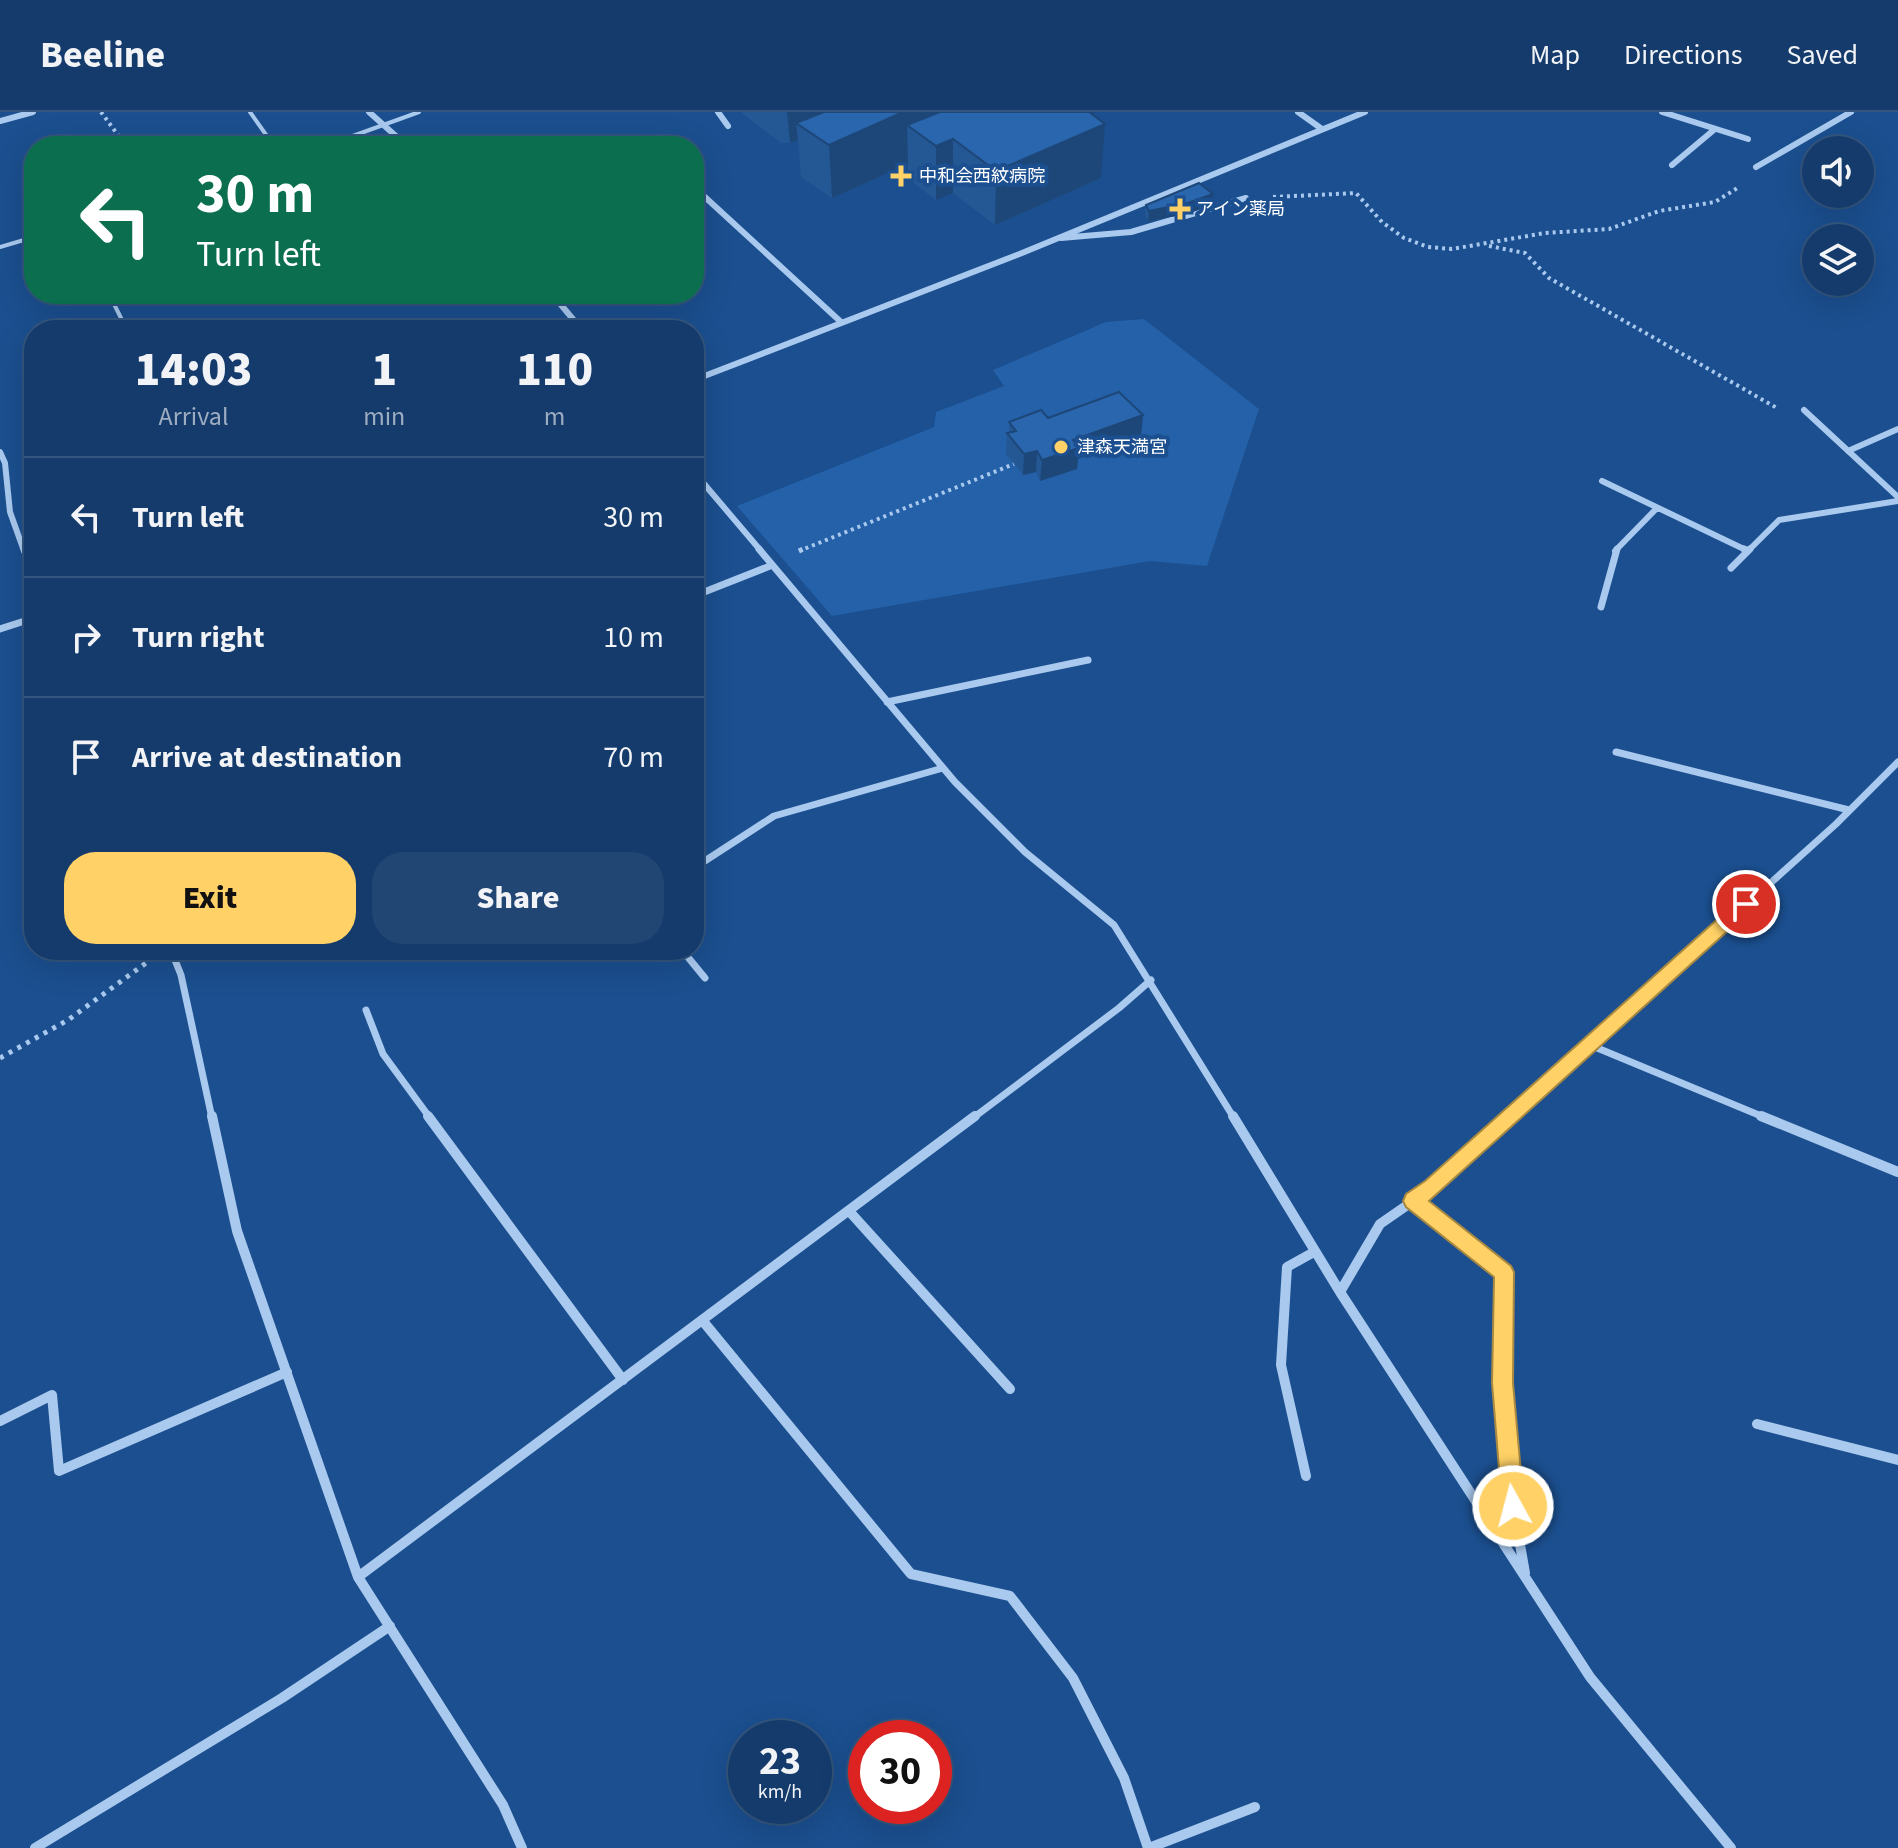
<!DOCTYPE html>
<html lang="en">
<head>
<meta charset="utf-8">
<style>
  :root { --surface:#143b6b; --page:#214673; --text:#f1f3f6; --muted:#9dadc1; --line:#33557e; --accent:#ffd166 }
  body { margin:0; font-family:"Source Sans 3","Noto Sans JP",sans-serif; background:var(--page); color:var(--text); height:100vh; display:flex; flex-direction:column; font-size:30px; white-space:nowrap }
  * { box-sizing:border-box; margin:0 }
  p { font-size:26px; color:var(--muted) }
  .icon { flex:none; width:44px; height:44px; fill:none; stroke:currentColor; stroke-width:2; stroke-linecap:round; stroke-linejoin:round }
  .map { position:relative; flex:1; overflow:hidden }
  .panel { position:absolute; left:24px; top:208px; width:680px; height:640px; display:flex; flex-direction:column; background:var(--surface); border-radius:32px; box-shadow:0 8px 32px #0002,0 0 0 2px var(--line) }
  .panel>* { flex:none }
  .top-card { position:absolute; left:24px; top:24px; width:680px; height:168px; border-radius:32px; box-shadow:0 8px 32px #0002,0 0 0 2px var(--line); background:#0b6e4f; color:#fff; overflow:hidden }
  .buttons { position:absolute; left:1802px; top:24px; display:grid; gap:16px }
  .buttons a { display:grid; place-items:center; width:72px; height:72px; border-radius:50%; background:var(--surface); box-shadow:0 8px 32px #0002,0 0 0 2px var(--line); font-size:40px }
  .speed { position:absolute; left:728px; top:1608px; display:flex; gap:16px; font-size:40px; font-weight:700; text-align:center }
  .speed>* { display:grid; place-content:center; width:104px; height:104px; border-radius:50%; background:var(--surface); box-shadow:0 8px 32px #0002,0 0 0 2px var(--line); line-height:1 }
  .speed small { font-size:20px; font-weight:400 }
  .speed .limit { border:12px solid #d22; background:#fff; color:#111 }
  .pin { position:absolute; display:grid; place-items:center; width:68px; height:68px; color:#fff; margin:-34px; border:4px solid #fff; border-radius:50%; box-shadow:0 2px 8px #0007 }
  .me { position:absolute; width:88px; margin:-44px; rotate:353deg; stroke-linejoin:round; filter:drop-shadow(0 0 6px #0008) }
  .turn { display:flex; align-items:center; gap:28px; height:168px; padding:0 40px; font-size:36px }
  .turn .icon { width:104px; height:104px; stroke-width:2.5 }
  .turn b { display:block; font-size:56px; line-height:68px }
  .eta { display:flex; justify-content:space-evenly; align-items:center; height:136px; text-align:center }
  .eta b { font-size:48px; font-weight:800; line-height:56px }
  .primary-button { display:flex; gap:16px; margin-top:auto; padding:16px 40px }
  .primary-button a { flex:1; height:92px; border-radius:32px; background:var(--accent); color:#111; font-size:32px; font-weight:800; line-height:92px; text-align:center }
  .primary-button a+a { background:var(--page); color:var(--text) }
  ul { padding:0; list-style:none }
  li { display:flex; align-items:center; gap:24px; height:120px; padding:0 40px; border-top:2px solid var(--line) }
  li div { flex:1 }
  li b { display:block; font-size:30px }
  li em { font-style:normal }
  header { display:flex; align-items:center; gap:48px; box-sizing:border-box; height:112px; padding:0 40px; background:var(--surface); border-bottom:2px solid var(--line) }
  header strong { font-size:38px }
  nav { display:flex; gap:44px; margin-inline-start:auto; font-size:28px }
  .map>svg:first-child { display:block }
</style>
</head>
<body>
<header>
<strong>Beeline</strong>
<nav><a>Map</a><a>Directions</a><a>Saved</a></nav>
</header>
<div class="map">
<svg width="1898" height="1736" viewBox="0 0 1898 1736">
  <rect width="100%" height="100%" fill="#1b4f8f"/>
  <path fill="#2461a8" d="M1144,207l115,90 -52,157 -57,-5 -318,55 -95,-110 197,-79 2,-15 68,-26 -11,-16 113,-48z"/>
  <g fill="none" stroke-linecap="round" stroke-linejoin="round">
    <path stroke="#a9c9ee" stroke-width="4" stroke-dasharray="3 4" stroke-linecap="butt" d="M101,0l25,34
      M1273,85l83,-4 26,29 22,16 24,9 24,2 93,-16 64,-4 50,-18 56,-9 24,-15
      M1489,134l36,7 24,25 228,130
      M799,439l215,-87"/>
    <path stroke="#a9c9ee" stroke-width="5" stroke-dasharray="4 6" stroke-linecap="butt" d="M799,439l4,-2
      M0,946l68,-38 78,-57"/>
    <path stroke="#a9c9ee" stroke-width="4" d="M250,0l24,34
      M325,34l94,-34
      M0,135l34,-10
      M109,182l18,36"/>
    <path stroke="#a9c9ee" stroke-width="6" d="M369,0l38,34
      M718,0l10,14
      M1298,0l24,17
      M1662,0l86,27
      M0,9l33,-9
      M1672,53l43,-36
      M1756,55l95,-55
      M694,75l147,135
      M1061,126l70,-6 115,-34
      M552,182l30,36
      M694,268l323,-125 348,-143
      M1804,298l94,87
      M1848,339l50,-22
      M0,340l5,11 5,49 14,39
      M694,360l67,79
      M1602,369l146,70
      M1615,439l42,-43
      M1748,439l31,-31 119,-19"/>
    <path stroke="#a9c9ee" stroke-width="7" d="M24,437l10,29
      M759,437l196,233 70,70 89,73 120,193
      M1744,437l4,2
      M1731,456l19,-19
      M694,484l76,-30
      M1601,495l16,-58
      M0,517l34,-11
      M887,590l201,-42
      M1616,640l233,58
      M694,756l80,-52 169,-48
      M171,838l10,25 31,143
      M682,838l23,28
      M366,898l17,44 47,64
      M1590,933l176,73
      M973,1006l146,-110 32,-28
      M1510,1006l326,-294 62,-62"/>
    <path stroke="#a9c9ee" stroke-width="10" d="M212,1004l25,115 121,346 145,228 19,43
      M428,1004l195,264
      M1233,1004l107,176 250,385 141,171
      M1761,1004l137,56
      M1413,1089l91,71 -1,111 6,99 16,91
      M849,1099l161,178
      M1340,1180l40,-68 52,-36 80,-72
      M702,1208l209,254 99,22 63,82 51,100 24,70
      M0,1309l52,-26 7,76 228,-99
      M1757,1312l141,36
      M1306,1364l-25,-111 6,-98 27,-15
      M358,1465l617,-461
      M35,1736l247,-150 108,-72
      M1149,1736l106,-41"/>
  </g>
  <path fill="#245895" d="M742,0h352l7,66 -106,47 -42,-32 -17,7 -28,-21v-15l-76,34 -31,-21 -3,-37 -8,3h-9l-38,-29z
    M1213,82l-1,11 -25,9 -39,7 -3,-6 1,-10z
    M1143,303l-2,21 -63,23 -1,10 -37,12 -4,-9 -13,3 -17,-21 1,-21 2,-1v-10l39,-4z"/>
  <path fill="#1d4779" d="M787,0h69l-60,11 2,17 -8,3z
    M903,0h69l-19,27v54l-17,7v-54l-29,-21 1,39 -76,34 -3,-53z
    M1089,0h5l-1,17 12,-5 -4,54 -106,47 1,-54z
    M1213,82l-1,11 -25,9 -39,7 1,-10z
    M1143,303l-2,21 -63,23 -1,10 -37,12 2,-21 31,-20z
    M1037,339l-1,21 -13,3 1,-21z"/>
  <path fill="#2a66ad" stroke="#1d4779" stroke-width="2" d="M824,0h79l-74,33 -33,-22z
    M940,0h149l16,12 -109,47 -43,-32 -17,7 -29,-21z
    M1199,71l14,11 -25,9 -39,8 -3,-6z
    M1119,280l24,23 -70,25 6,8 -37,12 -5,-9 -13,3 -17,-21 9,-2 -7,-9 32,-12 7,8z"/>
  <path fill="#ffd166" stroke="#a68842" stroke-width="2" d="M1746,785l6,2 3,5 -3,5 -323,292 82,65 3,6 -1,111 11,123 -3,8 -8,3 -8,-3 -3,-8 -10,-123 2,-106 -88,-70 -3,-6 3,-7 19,-13 315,-282z"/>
  <g fill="#ffd166" stroke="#1b4f8f" stroke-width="3">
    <path d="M897 52h8v8h8v8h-8v8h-8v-8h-8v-8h8z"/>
    <path d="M1176 85h8v8h8v8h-8v8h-8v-8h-8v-8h8z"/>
    <circle cx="1061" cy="335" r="8"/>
  </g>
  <g text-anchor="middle" stroke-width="8" stroke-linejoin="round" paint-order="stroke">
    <g font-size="18" fill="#fff" stroke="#1b4f8f" text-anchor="start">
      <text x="919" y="70">中和会西紋病院</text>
      <text x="1196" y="103">アイン薬局</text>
      <text x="1077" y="341">津森天満宮</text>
    </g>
  </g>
</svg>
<div class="buttons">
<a><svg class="icon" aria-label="sound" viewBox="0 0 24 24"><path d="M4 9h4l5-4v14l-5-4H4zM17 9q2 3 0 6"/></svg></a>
<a><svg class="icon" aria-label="layers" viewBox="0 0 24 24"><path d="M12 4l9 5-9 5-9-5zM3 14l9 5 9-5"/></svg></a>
</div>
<div class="speed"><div>23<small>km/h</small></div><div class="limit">30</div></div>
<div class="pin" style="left:1746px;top:792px;background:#d93025"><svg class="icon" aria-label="arrive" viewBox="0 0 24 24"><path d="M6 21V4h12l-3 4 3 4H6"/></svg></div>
<svg class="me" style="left:1513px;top:1394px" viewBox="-20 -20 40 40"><circle r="17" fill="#ffd166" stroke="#fff" stroke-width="3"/><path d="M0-11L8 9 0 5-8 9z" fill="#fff"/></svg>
<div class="top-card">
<div class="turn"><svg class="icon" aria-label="left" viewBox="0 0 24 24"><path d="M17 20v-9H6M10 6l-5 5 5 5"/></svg><div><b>30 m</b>Turn left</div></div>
</div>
<section class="panel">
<div class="eta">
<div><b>14:03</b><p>Arrival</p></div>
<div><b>1</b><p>min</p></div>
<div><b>110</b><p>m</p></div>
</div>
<ul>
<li><svg class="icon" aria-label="left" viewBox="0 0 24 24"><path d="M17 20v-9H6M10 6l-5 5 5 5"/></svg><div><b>Turn left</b></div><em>30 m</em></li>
<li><svg class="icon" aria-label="right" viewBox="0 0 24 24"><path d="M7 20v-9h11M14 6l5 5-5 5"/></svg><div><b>Turn right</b></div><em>10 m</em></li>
<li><svg class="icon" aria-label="arrive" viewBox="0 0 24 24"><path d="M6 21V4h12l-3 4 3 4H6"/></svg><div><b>Arrive at destination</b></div><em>70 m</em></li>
</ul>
<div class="primary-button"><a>Exit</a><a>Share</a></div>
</section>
</div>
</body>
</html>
